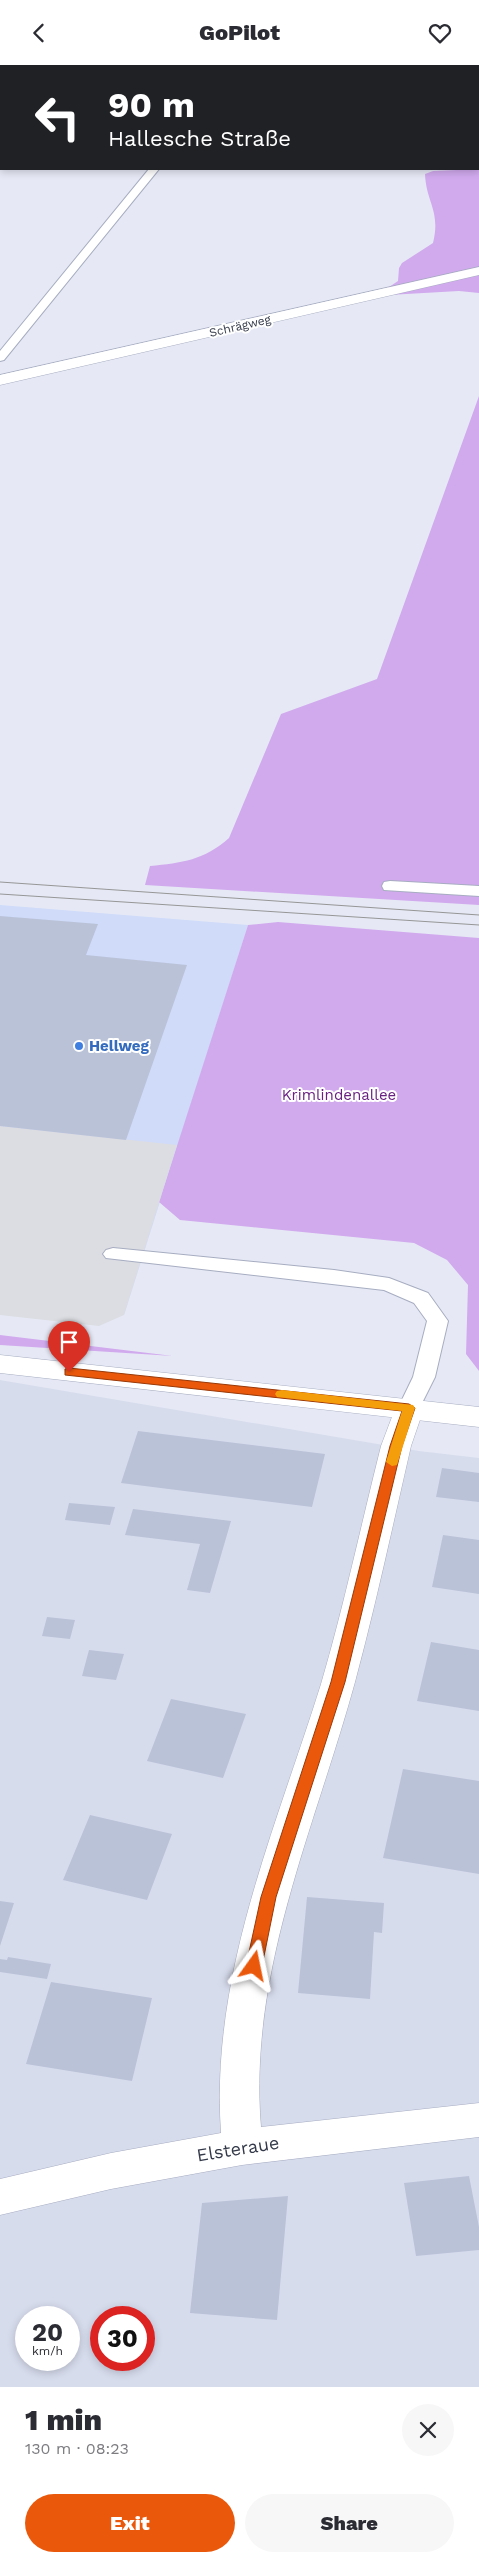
<!DOCTYPE html>
<html lang="en">
<head>
<meta charset="utf-8">
<style>
  :root { --surface:#fff; --page:#f7f7f7; --text:#2b2b33; --muted:#7c7c81; --accent:#ea580c }
  body { margin:0; font-family:"Work Sans",sans-serif; background:var(--page); color:var(--text); height:100vh; display:flex; flex-direction:column; font-size:19px; white-space:nowrap }
  * { box-sizing:border-box; margin:0 }
  p { font-size:16px; color:var(--muted) }
  .icon { flex:none; width:28px; height:28px; fill:none; stroke:currentColor; stroke-width:2; stroke-linecap:round; stroke-linejoin:round }
  .map { position:relative; height:2322px; overflow:hidden }
  .panel { display:flex; flex-direction:column; background:var(--surface); flex:1 }
  .panel>* { flex:none }
  .hud { position:absolute; left:0px; top:0px; width:480px; height:105px; box-shadow:0 2px 8px #0003; background:#202124; color:#fff; overflow:hidden }
  .speed { position:absolute; left:15px; top:2241px; display:flex; gap:10px; font-size:25px; font-weight:700; text-align:center }
  .speed>* { display:grid; place-content:center; width:65px; height:65px; border-radius:50%; background:var(--surface); box-shadow:0 2px 8px #0003; line-height:1 }
  .speed small { font-size:12px; font-weight:400 }
  .speed .limit { border:8px solid #d22; background:#fff; color:#111 }
  .pin { position:absolute; display:grid; place-items:center; width:42px; height:42px; color:#fff; margin:-51px -21px; border-radius:50% 50% 50% 0; rotate:-45deg; box-shadow:0 0 5px #0007 }
  .pin .icon { rotate:45deg }
  .me { position:absolute; width:55px; margin:-28px; rotate:12deg; stroke-linejoin:round; filter:drop-shadow(0 0 4px #0008) }
  .turn { display:flex; align-items:center; gap:18px; height:105px; padding:0 25px; font-size:22px }
  .turn .icon { width:65px; height:65px; stroke-width:2.5 }
  .turn b { display:block; font-size:35px; line-height:42px }
  .round { display:grid; place-items:center; flex:none; width:52px; height:52px; border-radius:26px; background:var(--page) }
  .overview { display:flex; align-items:center; justify-content:space-between; height:85px; padding:0 25px }
  h1 { font-size:30px; font-weight:800; line-height:38px }
  .action { display:flex; gap:10px; margin-top:auto; padding:10px 25px }
  .action a { flex:1; height:58px; border-radius:30px; background:var(--accent); color:#fff; font-size:20px; font-weight:800; line-height:58px; text-align:center }
  .action a+a { background:var(--page); color:var(--text) }
  header { display:flex; justify-content:space-between; align-items:center; height:65px; padding:0 25px; background:var(--surface); font-size:22px; font-weight:800 }
  .map>svg:first-child { display:block }
</style>
</head>
<body>
<header><svg class="icon" aria-label="back" viewBox="0 0 24 24"><path d="M15 5l-7 7 7 7"/></svg>GoPilot<svg class="icon" aria-label="heart" viewBox="0 0 24 24"><path d="M12 20l-8-8c-3-5 5-10 8-4 3-6 11-1 8 4z"/></svg></header>
<div class="map">
<svg width="479" height="2322" viewBox="0 0 479 2322">
  <rect width="100%" height="100%" fill="#e6e9f5"/>
  <path fill="#d7dced" fill-rule="evenodd" d="M0,1315l419,71 60,7v929h-479zM26,2252h43v43h-43zM101,2252h43v43h-43z"/>
  <path fill="#cfdbf9" d="M0,840l248,20 -124,390h-124z"/>
  <path fill="#d1aaee" d="M479,104v124l-20,-2 -70,4 -3,-6 12,-8 1,-13 3,-5 31,-20c8,-32 -7,-41 -8,-69l8,-3z
    M479,331v509l-334,-20 5,-19c32,-3 54,-6 79,-28l52,-124 96,-35z
    M278,857l201,16v433l-13,-17 2,-69 -21,-25 -33,-17 -234,-23 -21,-18 89,-277z
    M0,1270l173,21 -173,-11z"/>
  <path fill="#dcdde2" d="M0,1061l177,19 -53,170 -25,11 -99,-11z"/>
  <path fill="#bac2d8" d="M0,851l98,8 -12,31 101,10 -61,175 -126,-14z
    M138,1366l187,23 -13,53 -191,-24z
    M442,1403l37,5v29l-43,-5z
    M69,1438l46,4 -5,18 -45,-5z
    M133,1444l98,12 -21,72 -23,-3 13,-46 -75,-9z
    M443,1470l36,5v54l-47,-7z
    M47,1552l28,3 -5,19 -28,-3z
    M431,1577l48,8v61l-62,-10z
    M89,1585l35,4 -8,26 -34,-4z
    M171,1634l75,15 -23,64 -76,-17z
    M403,1704l76,12v93l-96,-16z
    M90,1750l82,19 -25,66 -84,-20z
    M307,1832l77,6 -2,30 -8,-1 -4,67 -72,-6z
    M0,1836l14,2 -14,43z
    M8,1892l43,7 -4,15 -47,-7v-13l7,1z
    M51,1917l101,16 -20,83 -106,-17z
    M469,2111l10,51v23l-63,6 -12,-73z
    M288,2131l-11,124 -87,-7 12,-110z"/>
  <g fill="none" stroke-linecap="round" stroke-linejoin="round">
    <g stroke="#a7adc1" stroke-width="2">
      <path id="service" d="M81,0h11l1,1h-11z
        M149,104h10l-155,191 -4,1v-10z
        M390,816l89,5v10l-95,-6 -2,-4 2,-4z
        M113,1183l221,22 55,8 39,15 20,28 -13,56 -18,36 -8,2 -8,-2 -3,-5 15,-31 14,-56 -13,-18 -30,-13 -278,-32 -3,-4 3,-4z"/>
    </g>
    <g stroke="#a7adc1" stroke-width="1">
      <path id="minor" d="M479,202v8l-479,110v-10z
        M409,1333l11,3 4,7 -13,38c-18,78 -35,158 -56,236 -40,146 -107,290 -94,445l218,-24v34l-237,28 -131,24 -111,26v-36l111,-26 110,-20c-11,-157 54,-302 100,-449 23,-78 40,-159 60,-238l17,-45z"/>
    </g>
    <g stroke="#a7adc1" stroke-width="1">
      <path id="tertiary" d="M0,1290l479,52v20l-479,-54z"/>
    </g>
    <use href="#service" fill="#fff" fill-rule="evenodd"/>
    <use href="#minor" fill="#fff" fill-rule="evenodd"/>
    <use href="#tertiary" fill="#fff" fill-rule="evenodd"/>
    <path stroke="#969696" stroke-width="1" d="M0,817l479,33
      M0,829l479,31"/>
  </g>
  <path fill="#ea580c" stroke="#983908" d="M69,1303l340,36 6,4 -13,38 -57,236 -69,215 -14,69 -3,5 -5,2 -6,-2 -2,-5 15,-69 70,-215 59,-236 12,-35 -337,-36v-6z"/>
  <path fill="#f59e0b" d="M282,1325l131,15 2,3 -18,57 -5,1 -6,-4 16,-51 -125,-14 -2,-3 2,-3z"/>
  <circle fill="#3f7fe0" stroke="#fff" stroke-width="2" cx="79" cy="981" r="5"/>
  <g text-anchor="middle" stroke-width="4" stroke-linejoin="round" paint-order="stroke">
    <g font-size="12" fill="#343a49" stroke="#fff">
      <text transform="translate(240 261) rotate(-13)" y="4">Schrägweg</text>
    </g>
    <g font-size="15" font-weight="bold" fill="#366cbe" stroke="#fff" text-anchor="start">
      <text x="89" y="986">Hellweg</text>
    </g>
    <g font-size="15" fill="#692181" stroke="#fff">
      <text x="339" y="1035">Krimlindenallee</text>
    </g>
    <g font-size="18" fill="#343a49" stroke="#fff">
      <text transform="translate(238 2084) rotate(-9)" y="6">Elsteraue</text>
    </g>
  </g>
</svg>
<div class="speed"><div>20<small>km/h</small></div><div class="limit">30</div></div>
<div class="pin" style="left:69px;top:1307px;background:#d93025"><svg class="icon" aria-label="arrive" viewBox="0 0 24 24"><path d="M6 21V4h12l-3 4 3 4H6"/></svg></div>
<svg class="me" style="left:254px;top:1901px" viewBox="-20 -20 40 40"><path d="M0-17L14 15 0 8-14 15z" fill="#ea580c" stroke="#fff" stroke-width="4"/></svg>
<div class="hud">
<div class="turn"><svg class="icon" aria-label="left" viewBox="0 0 24 24"><path d="M17 20v-9H6M10 6l-5 5 5 5"/></svg><div><b>90 m</b>Hallesche Straße</div></div>
</div>
</div>
<section class="panel">
<div class="overview"><div><h1>1 min</h1><p>130 m · 08:23</p></div><a class="round"><svg class="icon" aria-label="close" viewBox="0 0 24 24"><path d="M6 6l12 12M18 6L6 18"/></svg></a></div>
<div class="action"><a>Exit</a><a>Share</a></div>
</section>
</body>
</html>
